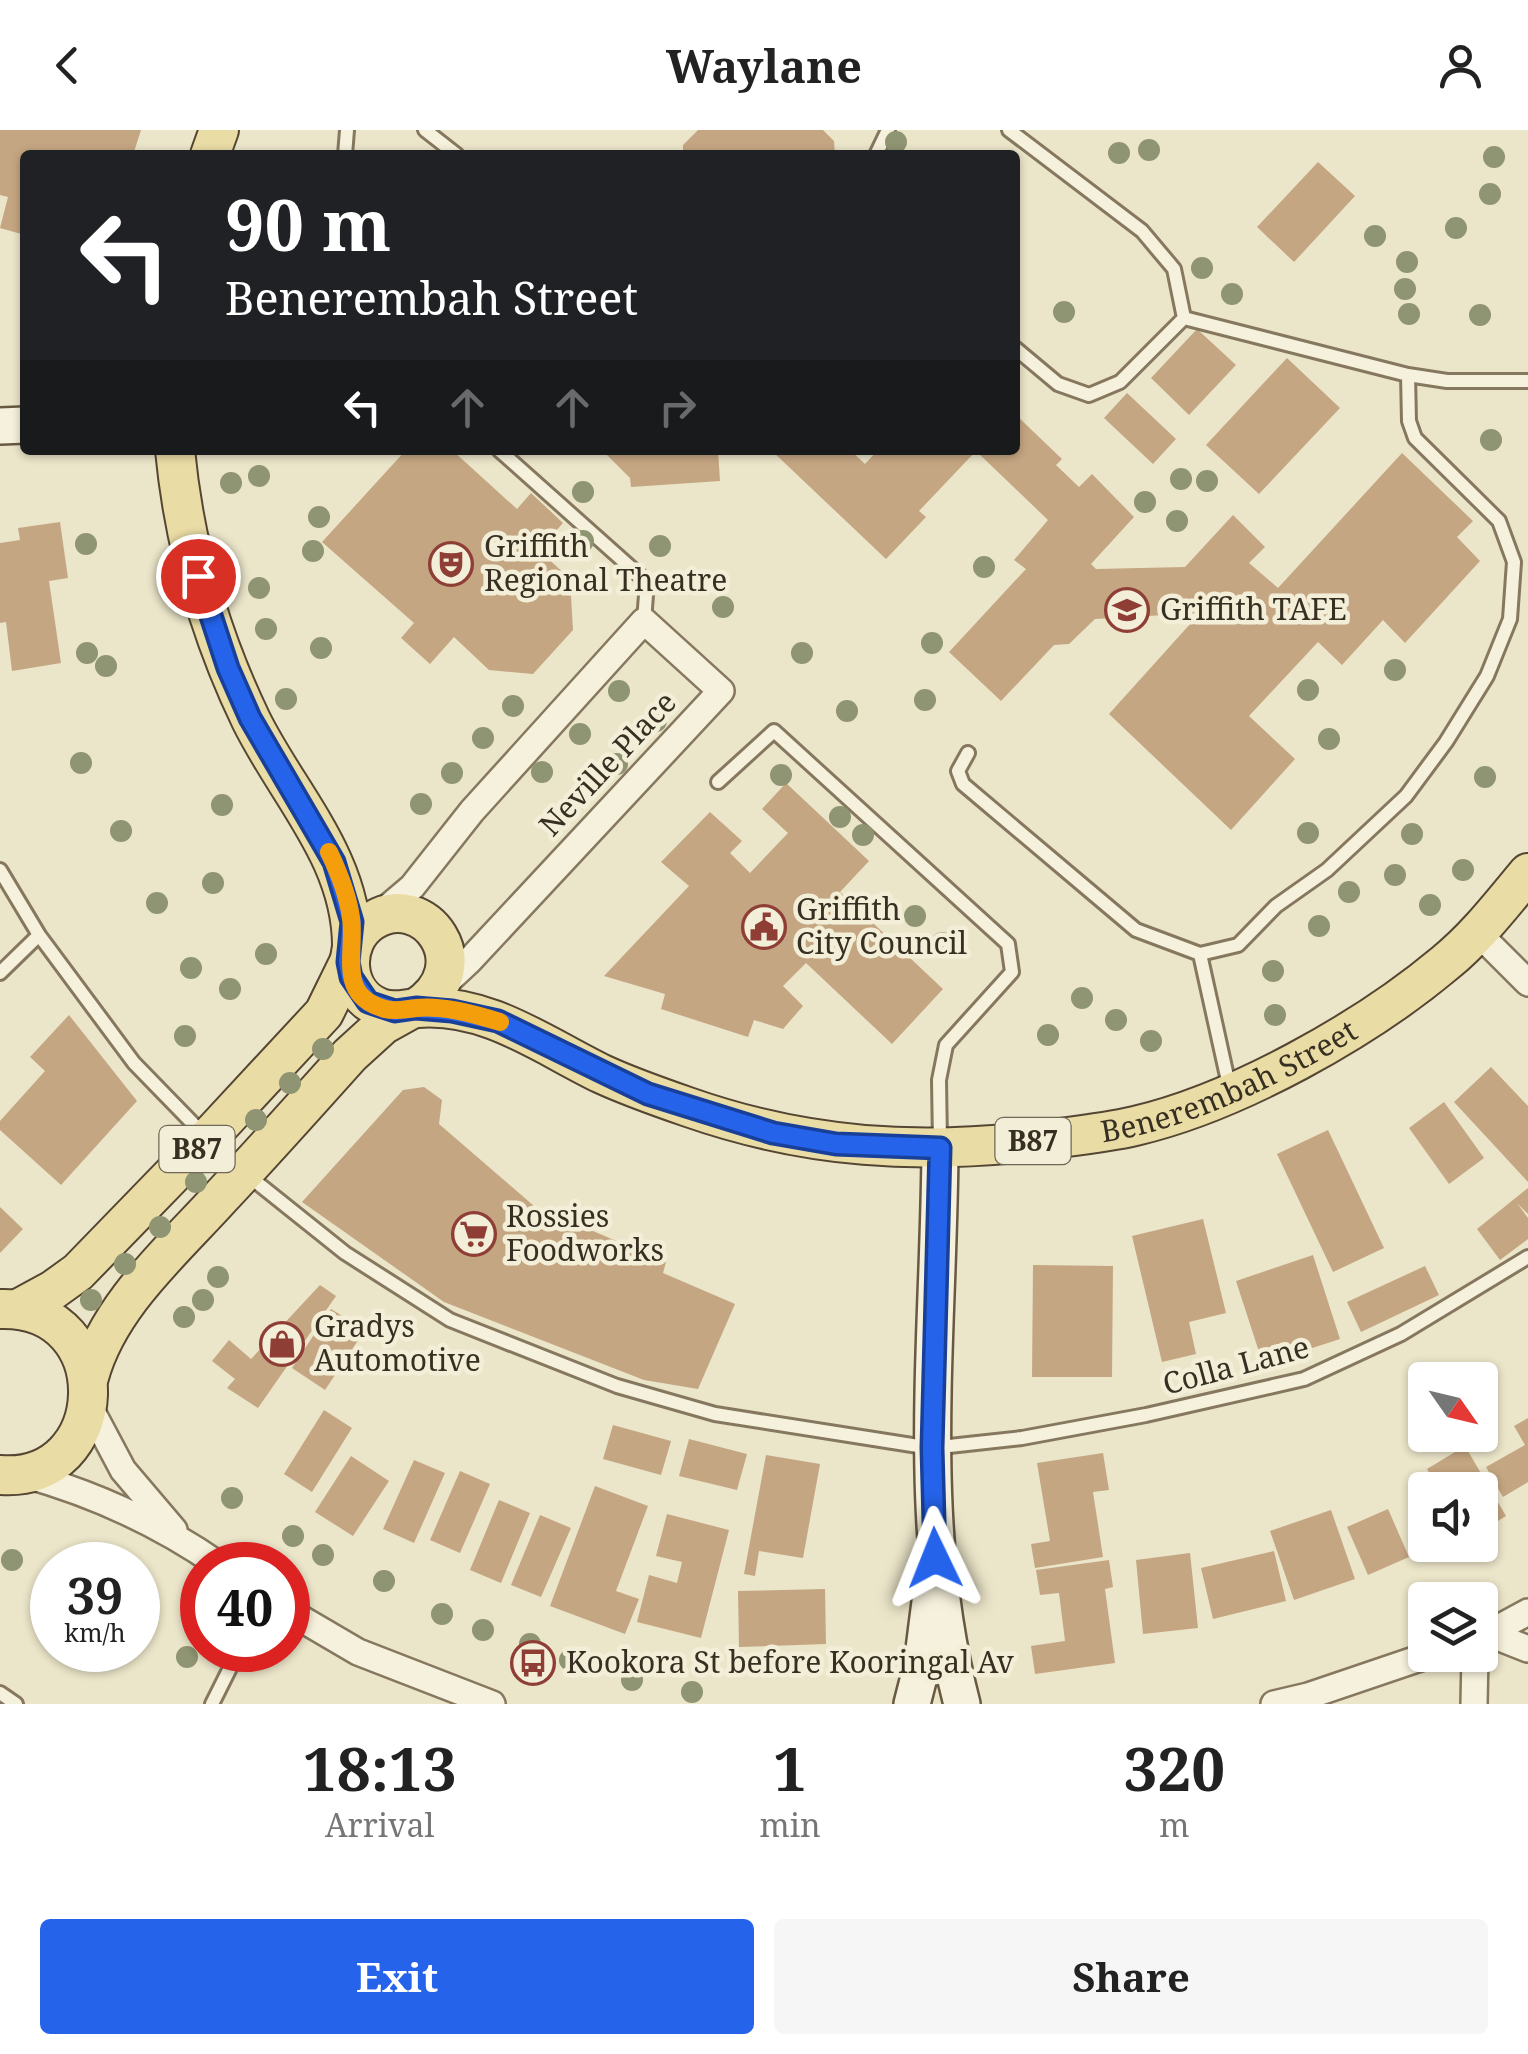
<!DOCTYPE html>
<html lang="en">
<head>
<meta charset="utf-8">
<style>
  :root { --surface:#fff; --page:#f6f6f6; --text:#222; --muted:#767676; --accent:#2563eb }
  body { margin:0; font-family:"Noto Serif",serif; background:var(--page); color:var(--text); height:100vh; display:flex; flex-direction:column; font-size:38px; white-space:nowrap }
  * { box-sizing:border-box; margin:0 }
  p { font-size:32px; color:var(--muted) }
  .icon { flex:none; width:55px; height:55px; fill:none; stroke:currentColor; stroke-width:2; stroke-linecap:round; stroke-linejoin:round }
  .map { position:relative; height:1574px; overflow:hidden }
  .details { display:flex; flex-direction:column; background:var(--surface); flex:1 }
  .details>* { flex:none }
  .top-card { position:absolute; left:20px; top:20px; width:1000px; height:305px; border-radius:10px; box-shadow:0 2px 8px #0004; background:#202124; color:#fff; overflow:hidden }
  .needle { width:65px; rotate:124deg }
  .fabs { position:absolute; left:1408px; top:1232px; display:grid; gap:20px }
  .fabs a { display:grid; place-items:center; width:90px; height:90px; border-radius:10px; background:var(--surface); box-shadow:0 2px 8px #0004; font-size:50px }
  .speed { position:absolute; left:30px; top:1412px; display:flex; gap:20px; font-size:50px; font-weight:700; text-align:center }
  .speed>* { display:grid; place-content:center; width:130px; height:130px; border-radius:50%; background:var(--surface); box-shadow:0 2px 8px #0004; line-height:1 }
  .speed small { font-size:25px; font-weight:400 }
  .speed .limit { border:15px solid #d22; background:#fff; color:#111 }
  .pin { position:absolute; display:grid; place-items:center; width:85px; height:85px; color:#fff; margin:-42px; border:5px solid #fff; border-radius:50%; box-shadow:0 2px 10px #0007 }
  .me { position:absolute; width:110px; margin:-55px; rotate:358deg; stroke-linejoin:round; filter:drop-shadow(0 0 8px #0008) }
  .turn { display:flex; align-items:center; gap:35px; height:210px; padding:0 40px; font-size:45px }
  .turn .icon { width:130px; height:130px; stroke-width:2.5 }
  .turn b { display:block; font-size:70px; line-height:85px }
  .lanes { display:flex; align-items:center; height:95px; padding:0 40px; background:#0003; justify-content:center; gap:50px; direction:ltr }
  .lanes .off { opacity:.35 }
  .eta { display:flex; justify-content:space-evenly; align-items:center; height:170px; text-align:center }
  .eta b { font-size:60px; font-weight:700; line-height:70px }
  .action { display:flex; gap:20px; margin-top:auto; padding:20px 40px }
  .action a { flex:1; height:115px; border-radius:10px; background:var(--accent); color:#fff; font-size:40px; font-weight:700; line-height:115px; text-align:center }
  .action a+a { background:var(--page); color:var(--text) }
  header { display:flex; justify-content:space-between; align-items:center; height:130px; padding:0 40px; background:var(--surface); font-size:45px; font-weight:700 }
  .map>svg:first-child { display:block }
</style>
</head>
<body>
<header><svg class="icon" aria-label="back" viewBox="0 0 24 24"><path d="M15 5l-7 7 7 7"/></svg>Waylane<svg class="icon" aria-label="person" viewBox="0 0 24 24"><circle cx="12" cy="8" r="4"/><path d="M4 21q1-7 8-7t8 7"/></svg></header>
<div class="map">
<svg width="1528" height="1574" viewBox="0 0 1528 1574">
  <rect width="100%" height="100%" fill="#ebe5c9"/>
  <path fill="#c5a682" d="M0,0h141l-8,25h-108v80l-25,-7 8,-31 -8,-2z
    M698,0h125l11,11 1,14h-152v-10z
    M1318,32l37,34 -61,66 -37,-35z
    M1197,199l39,36 -47,50 -38,-37z
    M1287,228l53,50 -81,86 -53,-49z
    M1127,263l49,46 -23,25 -49,-46z
    M1015,284l47,45 -6,6 23,22 13,-13 42,43 -43,47 5,5 89,-2 48,-52 32,32 -16,16 29,25 124,-135 71,68 -16,16 23,24 -75,82 -22,-23 -41,45 -24,-23 -69,74 46,43 -64,71 -122,-116 91,-101 -105,6 -26,25 -15,1 -53,56 -52,-49 77,-83 -12,-9 34,-40 -72,-69 -57,60 7,6 -40,42 -115,-109h79l15,14 13,-14h137z
    M406,320h46l65,59 14,-16 32,30 -24,27 31,29 3,51 -40,44 -44,-4 -35,-33 -24,27 -29,-26 13,-15 -92,-81z
    M602,320h116l2,31 -89,6 -1,-9z
    M60,392l8,56 -19,3 12,82 -49,8 -6,-49 -6,1v-80l20,-3 -2,-12z
    M786,653l83,78 -29,31 103,97 -51,55 -86,-81 -23,23 20,20 -20,23 -29,-9 -6,17 -87,-28 4,-15 -61,-18 85,-90 -28,-24 49,-50 32,29 -12,12 20,20 38,-40 -26,-24z
    M69,885l68,86 -76,84 -61,-55v-9l45,-50 -15,-14z
    M1491,937l37,39v76l-74,-80z
    M424,957l18,13 -3,24 95,82 132,56 -3,11 72,31 -37,85 -54,-9 -200,-78 -142,-100 101,-112z
    M1444,972l40,56 -35,26 -40,-56z
    M1328,1000l56,118 -51,24 -56,-118z
    M1528,1058v26l-11,-11 11,15v21l-28,21 -23,-31z
    M0,1077l23,22 -23,24z
    M1203,1089l23,94 -37,9 7,32 -34,8 -30,-126z
    M1313,1125l27,84 -77,25 -27,-83z
    M1033,1135l80,1 -1,111h-80z
    M1425,1136l14,29 -78,37 -14,-30z
    M320,1155l16,11 -78,112 -31,-20 8,-9 -23,-18 17,-21 22,19z
    M331,1179l34,21 -40,60 -33,-22z
    M324,1280l28,18 -40,64 -28,-18z
    M1528,1288v64l-25,15 -17,-30 39,-22 -11,-19z
    M613,1295l58,16 -10,34 -58,-16z
    M689,1309l58,15 -10,36 -58,-14z
    M1465,1316l41,70 -26,16v-42h-41l-12,-21z
    M1103,1323l6,37 -16,2 10,65 -68,11 -4,-24 19,-3 -13,-78z
    M766,1325l54,9 -17,94 -44,-7 -4,25 -11,-2z
    M351,1326l38,25 -36,55 -38,-24z
    M414,1330l31,13 -31,70 -31,-14z
    M460,1341l30,13 -30,69 -30,-13z
    M595,1356l53,20 -32,85 23,8 -14,35 -75,-28z
    M499,1370l31,13 -29,70 -31,-13z
    M1388,1379l21,48 -41,18 -21,-48z
    M1331,1380l24,69 -61,21 -24,-69z
    M667,1384l62,16 -28,108 -64,-16 12,-47 28,8 5,-21 -26,-6z
    M540,1385l31,13 -30,69 -30,-12z
    M1274,1421l12,50 -73,18 -12,-51z
    M1190,1423l8,75 -55,6 -7,-74z
    M1109,1430l4,27 -8,2 10,74 -80,11 -4,-28 34,-5 -6,-48 -19,2 -4,-25z
    M825,1459l1,55 -87,3 -1,-56z"/>
  <g fill="none" stroke-linecap="round" stroke-linejoin="round">
    <g stroke="#86785f" stroke-width="18">
      <path id="lane" d="M425,0l32,25
        M1009,0l133,101 32,38 10,49
        M345,25l2,-25
        M876,25l12,-25
        M1184,188l224,57 39,6h81
        M1015,218l43,36 31,11 31,-13 64,-64
        M499,320l148,132 -3,39
        M968,623l-10,18 5,13 173,146 64,24 30,136
        M718,652l56,-51 234,213 4,28 -66,73 -7,35 1,63
        M0,740l39,65 95,128 72,74
        M1200,824l38,-9 38,-39 51,-36 79,-74 40,-54 41,-66 23,-57 4,-57 -15,-41 -84,-83 -6,-17 -1,-46
        M0,843l39,-38
        M245,1043l100,80 105,67 167,66 98,28 216,34 91,-10 124,-23 158,-36 97,-45 127,-77
        M0,1563l16,11
        M212,1574l27,-54"/>
    </g>
    <g stroke="#86785f" stroke-width="30">
      <path id="street" d="M379,785l33,-28 60,-76 172,-190 77,70 -251,269 -31,29
        M1478,803l50,50
        M89,1276l34,64 51,60
        M23,1344c69,19 137,50 196,91
        M288,1481l70,41 134,52
        M1480,1508l48,-26
        M1480,1516l10,-12 38,15
        M1274,1574l34,-8 121,-41
        M1474,1574l1,-49"/>
    </g>
    <g stroke="#685942" stroke-width="40">
      <path id="secondary" d="M0,296l25,-1
        M940,1018c-1,186 -26,374 22,556
        M912,1574l10,-39 9,-71"/>
    </g>
    <g stroke="#544633" stroke-width="42">
      <g id="primary">
        <path d="M210,25l9,-25"/>
        <path d="M175,320c9,94 35,185 76,270 37,75 101,138 101,226"/>
        <path id="s1" d="M416,878c66,-42 8,-120 -44,-87 -32,21 -29,73 8,87 13,5 24,1 37,0 70,-6 127,38 185,66 28,13 57,23 86,33 120,42 231,48 356,33 30,-4 61,-7 91,-14 102,-24 230,-96 310,-163 32,-26 57,-59 83,-90"/>
        <path d="M18,1179l35,-19 25,-18 129,-133 117,-126 25,-51"/>
        <path d="M89,1247c19,-71 83,-126 131,-179 44,-47 87,-95 130,-143l33,-30 27,-15"/>
        <path d="M0,1345c113,9 121,-168 2,-166"/>
      </g>
    </g>
    <use href="#lane" stroke="#f6f1dc" stroke-width="12"/>
    <use href="#street" stroke="#f6f1dc" stroke-width="25"/>
    <use href="#secondary" stroke="#f6f1dc" stroke-width="35"/>
    <use href="#primary" stroke="#eadca5" stroke-width="38"/>
  </g>
  <g fill="#8f9472">
    <circle cx="896" cy="12" r="11"/>
    <circle cx="1149" cy="20" r="11"/>
    <circle cx="1119" cy="23" r="11"/>
    <circle cx="1494" cy="27" r="11"/>
    <circle cx="1490" cy="64" r="11"/>
    <circle cx="1456" cy="98" r="11"/>
    <circle cx="1375" cy="106" r="11"/>
    <circle cx="1407" cy="132" r="11"/>
    <circle cx="1202" cy="138" r="11"/>
    <circle cx="1405" cy="159" r="11"/>
    <circle cx="1232" cy="164" r="11"/>
    <circle cx="1064" cy="182" r="11"/>
    <circle cx="1409" cy="184" r="11"/>
    <circle cx="1480" cy="185" r="11"/>
    <circle cx="1491" cy="310" r="11"/>
    <circle cx="259" cy="346" r="11"/>
    <circle cx="1181" cy="349" r="11"/>
    <circle cx="1207" cy="351" r="11"/>
    <circle cx="231" cy="353" r="11"/>
    <circle cx="583" cy="362" r="11"/>
    <circle cx="1145" cy="372" r="11"/>
    <circle cx="319" cy="387" r="11"/>
    <circle cx="1177" cy="391" r="11"/>
    <circle cx="583" cy="411" r="11"/>
    <circle cx="86" cy="414" r="11"/>
    <circle cx="660" cy="416" r="11"/>
    <circle cx="313" cy="421" r="11"/>
    <circle cx="984" cy="437" r="11"/>
    <circle cx="259" cy="458" r="11"/>
    <circle cx="723" cy="477" r="11"/>
    <circle cx="266" cy="499" r="11"/>
    <circle cx="932" cy="513" r="11"/>
    <circle cx="321" cy="518" r="11"/>
    <circle cx="87" cy="523" r="11"/>
    <circle cx="802" cy="523" r="11"/>
    <circle cx="106" cy="536" r="11"/>
    <circle cx="1395" cy="540" r="11"/>
    <circle cx="1308" cy="560" r="11"/>
    <circle cx="619" cy="561" r="11"/>
    <circle cx="286" cy="569" r="11"/>
    <circle cx="925" cy="570" r="11"/>
    <circle cx="513" cy="576" r="11"/>
    <circle cx="847" cy="581" r="11"/>
    <circle cx="656" cy="591" r="11"/>
    <circle cx="580" cy="604" r="11"/>
    <circle cx="483" cy="608" r="11"/>
    <circle cx="1329" cy="609" r="11"/>
    <circle cx="81" cy="633" r="11"/>
    <circle cx="617" cy="634" r="11"/>
    <circle cx="542" cy="642" r="11"/>
    <circle cx="452" cy="643" r="11"/>
    <circle cx="781" cy="645" r="11"/>
    <circle cx="1485" cy="647" r="11"/>
    <circle cx="421" cy="674" r="11"/>
    <circle cx="222" cy="675" r="11"/>
    <circle cx="840" cy="687" r="11"/>
    <circle cx="121" cy="701" r="11"/>
    <circle cx="1308" cy="703" r="11"/>
    <circle cx="1412" cy="704" r="11"/>
    <circle cx="863" cy="705" r="11"/>
    <circle cx="1463" cy="740" r="11"/>
    <circle cx="1395" cy="745" r="11"/>
    <circle cx="213" cy="753" r="11"/>
    <circle cx="1349" cy="762" r="11"/>
    <circle cx="157" cy="773" r="11"/>
    <circle cx="1430" cy="775" r="11"/>
    <circle cx="915" cy="786" r="11"/>
    <circle cx="1319" cy="796" r="11"/>
    <circle cx="942" cy="813" r="11"/>
    <circle cx="266" cy="824" r="11"/>
    <circle cx="191" cy="838" r="11"/>
    <circle cx="1273" cy="841" r="11"/>
    <circle cx="230" cy="859" r="11"/>
    <circle cx="1082" cy="868" r="11"/>
    <circle cx="1275" cy="885" r="11"/>
    <circle cx="1116" cy="890" r="11"/>
    <circle cx="1048" cy="905" r="11"/>
    <circle cx="185" cy="906" r="11"/>
    <circle cx="1151" cy="911" r="11"/>
    <circle cx="323" cy="919" r="11"/>
    <circle cx="290" cy="953" r="11"/>
    <circle cx="256" cy="990" r="11"/>
    <circle cx="196" cy="1052" r="11"/>
    <circle cx="160" cy="1097" r="11"/>
    <circle cx="125" cy="1134" r="11"/>
    <circle cx="218" cy="1147" r="11"/>
    <circle cx="91" cy="1170" r="11"/>
    <circle cx="203" cy="1170" r="11"/>
    <circle cx="184" cy="1187" r="11"/>
    <circle cx="232" cy="1368" r="11"/>
    <circle cx="293" cy="1406" r="11"/>
    <circle cx="323" cy="1425" r="11"/>
    <circle cx="12" cy="1430" r="11"/>
    <circle cx="384" cy="1451" r="11"/>
    <circle cx="442" cy="1484" r="11"/>
    <circle cx="483" cy="1500" r="11"/>
    <circle cx="530" cy="1514" r="11"/>
    <circle cx="187" cy="1527" r="11"/>
    <circle cx="570" cy="1530" r="11"/>
    <circle cx="632" cy="1550" r="11"/>
    <circle cx="692" cy="1562" r="11"/>
  </g>
  <g fill="none" stroke-linecap="round" stroke-linejoin="round">
    <g stroke="#184099" stroke-width="25">
      <path id="route" d="M198,446l30,92 22,50 84,144 18,60 -4,40 3,15 17,25 27,9 21,-3 36,3 46,10 150,73 125,39 63,11 104,4 -8,300 3,110"/>
    </g>
    <use href="#route" stroke="#2563eb" stroke-width="18"/>
    <path stroke="#f59e0b" stroke-width="18" d="M329,722c10,21 19,43 22,66 5,35 -15,78 34,91 11,3 20,0 31,-1 26,-3 58,6 84,14"/>
  </g>
  <defs>
    <g id="theatre-ring" transform="scale(2.25)"><circle r="9.5" fill="#f3eed8" stroke="#8f3e35" stroke-width="1.5"/><path d="M-5-5.5Q0-4 5-5.5V0Q5 5 0 6Q-5 5-5 0ZM-3.3-2.5H-1v1.5H-3.3ZM1-2.5H3.3v1.5H1ZM-2.8 1Q0 5.5 2.8 1Z" fill="#8f3e35"/></g>
    <g id="university-ring" transform="scale(2.25)"><circle r="9.5" fill="#f3eed8" stroke="#8f3e35" stroke-width="1.5"/><path d="M0-5L7-2L0 1L-7-2ZM-4 1L0 2.5L4 1V4Q0 6-4 4Z" fill="#8f3e35"/></g>
    <g id="civic-ring" transform="scale(2.25)"><circle r="9.5" fill="#f3eed8" stroke="#8f3e35" stroke-width="1.5"/><path d="M-.6-6.5H3V-4.5H.6V-3L4-1V1h2V6H-6V1h2V-1L-.6-3ZM-1.2 2.5V6h2.4V2.5Z" fill="#8f3e35"/></g>
    <g id="supermarket-ring" transform="scale(2.25)"><circle r="9.5" fill="#f3eed8" stroke="#8f3e35" stroke-width="1.5"/><path d="M-6-5.5h2.5l.6 2H6L4.5 2H-2.5L-4.4-4H-6ZM-1.5 3.2a1.3 1.3 0 1 0 .1 0ZM3 3.2a1.3 1.3 0 1 0 .1 0Z" fill="#8f3e35"/></g>
    <g id="shop-ring" transform="scale(2.25)"><circle r="9.5" fill="#f3eed8" stroke="#8f3e35" stroke-width="1.5"/><path d="M-5-2.5h2.3a2.7 3.5 0 0 1 5.4 0H5L5.5 6h-11ZM-1.5-2.5h3a1.5 2.3 0 0 0-3 0Z" fill="#8f3e35"/></g>
    <g id="bus-ring" transform="scale(2.25)"><circle r="9.5" fill="#f3eed8" stroke="#8f3e35" stroke-width="1.5"/><path d="M-5-6H5V4H4V6H2V4H-2V6H-4V4H-5ZM-3.5-4V0h7V-4ZM-3.5 1.2v1.5H-2V1.2ZM2 1.2v1.5H3.5V1.2Z" fill="#8f3e35"/></g>
  </defs>
  <g fill-rule="evenodd">
    <use href="#theatre-ring" x="451" y="434"/>
    <use href="#university-ring" x="1127" y="480"/>
    <use href="#civic-ring" x="764" y="797"/>
    <use href="#supermarket-ring" x="474" y="1104"/>
    <use href="#shop-ring" x="282" y="1214"/>
    <use href="#bus-ring" x="533" y="1533"/>
  </g>
  <g text-anchor="middle" stroke-width="9" stroke-linejoin="round" paint-order="stroke">
    <g fill="#f3eed8" stroke="#6f6858" stroke-width="2.5">
      <rect x="995.5" y="988" width="75" height="46" rx="8"/>
      <rect x="159.5" y="996" width="75" height="46" rx="8"/>
    </g>
    <g font-size="28" font-weight="bold" fill="#372f21">
      <text x="1033" y="1021">B87</text>
      <text x="197" y="1029">B87</text>
    </g>
    <g font-size="30" fill="#372f21" stroke="#f3eed8" text-anchor="start">
      <text x="484" y="427">Griffith<tspan x="484" dy="34">Regional Theatre</tspan></text>
      <text x="1160" y="490">Griffith TAFE</text>
      <text x="796" y="790">Griffith<tspan x="796" dy="34">City Council</tspan></text>
      <text x="506" y="1097">Rossies<tspan x="506" dy="34">Foodworks</tspan></text>
      <text x="314" y="1207">Gradys<tspan x="314" dy="34">Automotive</tspan></text>
      <text x="566" y="1543">Kookora St before Kooringal Av</text>
    </g>
    <g font-size="30" fill="#372f21" stroke="#f3eed8">
      <text transform="translate(608 634) rotate(-47)" y="10">Neville Place</text>
      <text dy="10" stroke="none"><textPath href="#s1" startOffset="1152">Benerembah Street</textPath></text>
      <text transform="translate(1236 1236) rotate(-15)" y="10">Colla Lane</text>
    </g>
  </g>
</svg>
<div class="fabs">
<a><svg class="needle" viewBox="-14 -14 28 28"><path d="M0-13l5 13h-10z" fill="#e53935"/><path d="M0 13l5-13h-10z" fill="#767676"/></svg></a>
<a><svg class="icon" aria-label="sound" viewBox="0 0 24 24"><path d="M4 9h4l5-4v14l-5-4H4zM17 9q2 3 0 6"/></svg></a>
<a><svg class="icon" aria-label="layers" viewBox="0 0 24 24"><path d="M12 4l9 5-9 5-9-5zM3 14l9 5 9-5"/></svg></a>
</div>
<div class="speed"><div>39<small>km/h</small></div><div class="limit">40</div></div>
<div class="pin" style="left:198px;top:446px;background:#d93025"><svg class="icon" aria-label="arrive" viewBox="0 0 24 24"><path d="M6 21V4h12l-3 4 3 4H6"/></svg></div>
<svg class="me" style="left:935px;top:1428px" viewBox="-20 -20 40 40"><path d="M0-17L14 15 0 8-14 15z" fill="#2563eb" stroke="#fff" stroke-width="4"/></svg>
<div class="top-card">
<div class="turn"><svg class="icon" aria-label="left" viewBox="0 0 24 24"><path d="M17 20v-9H6M10 6l-5 5 5 5"/></svg><div><b>90 m</b>Benerembah Street</div></div>
<div class="lanes"><svg class="icon" aria-label="left" viewBox="0 0 24 24"><path d="M17 20v-9H6M10 6l-5 5 5 5"/></svg><svg class="icon off" aria-label="ahead" viewBox="0 0 24 24"><path d="M12 20V5M6 11l6-6 6 6"/></svg><svg class="icon off" aria-label="ahead" viewBox="0 0 24 24"><path d="M12 20V5M6 11l6-6 6 6"/></svg><svg class="icon off" aria-label="right" viewBox="0 0 24 24"><path d="M7 20v-9h11M14 6l5 5-5 5"/></svg></div>
</div>
</div>
<section class="details">
<div class="eta">
<div><b>18:13</b><p>Arrival</p></div>
<div><b>1</b><p>min</p></div>
<div><b>320</b><p>m</p></div>
</div>
<div class="action"><a>Exit</a><a>Share</a></div>
</section>
</body>
</html>
